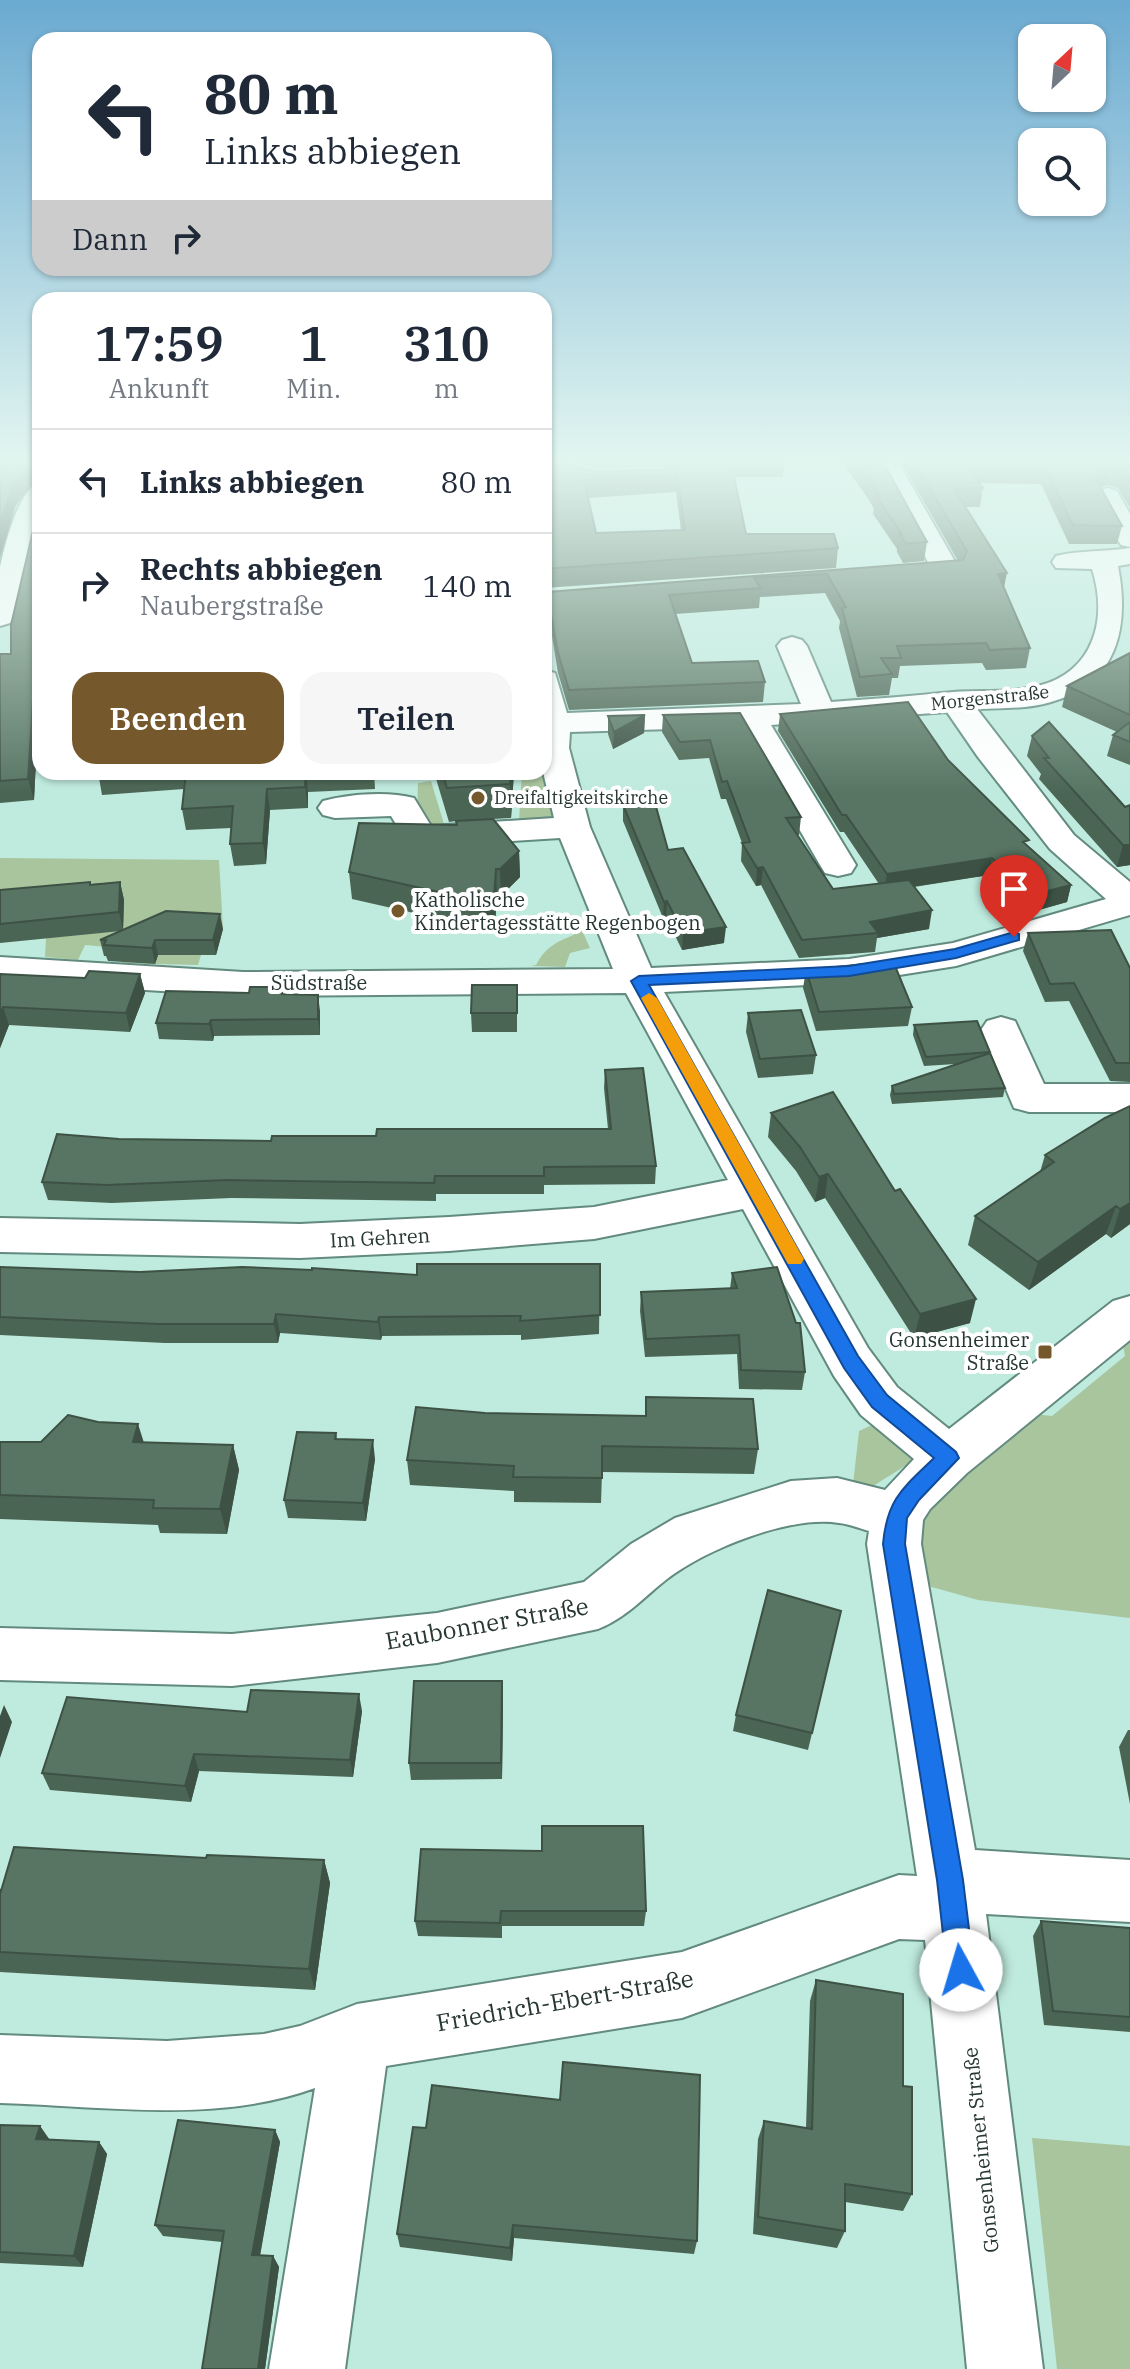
<!DOCTYPE html>
<html lang="de">
<head>
<meta charset="utf-8">
<style>
  :root { --surface:#fff; --page:#f6f6f7; --text:#1f2937; --muted:#747a83; --line:#e0e1e3; --accent:#75582b }
  body { margin:0; font-family:"IBM Plex Serif",serif; background:var(--page); color:var(--text); height:100vh; display:flex; flex-direction:column; font-size:30px; white-space:nowrap }
  * { box-sizing:border-box; margin:0 }
  p { font-size:26px; color:var(--muted) }
  .icon { flex:none; width:44px; height:44px; fill:none; stroke:currentColor; stroke-width:2; stroke-linecap:round; stroke-linejoin:round }
  .map { position:relative; flex:1; overflow:hidden }
  .details { position:absolute; left:32px; top:292px; width:520px; height:488px; display:flex; flex-direction:column; background:var(--surface); border-radius:24px; box-shadow:0 2px 6px #0004 }
  .details>* { flex:none }
  .banner { position:absolute; left:32px; top:32px; width:520px; height:244px; border-radius:24px; box-shadow:0 2px 6px #0004; background:#fff; color:var(--text); overflow:hidden }
  .needle { width:52px; rotate:26deg }
  .fabs { position:absolute; left:1018px; top:24px; display:grid; gap:16px }
  .fabs a { display:grid; place-items:center; width:88px; height:88px; border-radius:16px; background:var(--surface); box-shadow:0 2px 6px #0004; font-size:40px }
  .pin { position:absolute; display:grid; place-items:center; width:68px; height:68px; color:#fff; margin:-82px -34px; border-radius:50% 50% 50% 0; rotate:-45deg; box-shadow:0 0 8px #0007 }
  .pin .icon { rotate:45deg }
  .me { position:absolute; width:88px; margin:-44px; rotate:354deg; stroke-linejoin:round; filter:drop-shadow(0 0 6px #0008) }
  .turn { display:flex; align-items:center; gap:28px; height:168px; padding:0 40px; font-size:36px }
  .turn .icon { width:104px; height:104px; stroke-width:2.5 }
  .turn b { display:block; font-size:56px; line-height:68px }
  .then { display:flex; align-items:center; height:76px; padding:0 40px; background:#0003; gap:16px; font-size:30px }
  .eta { display:flex; justify-content:space-evenly; align-items:center; height:136px; text-align:center }
  .eta b { font-size:48px; font-weight:600; line-height:56px }
  .cta { display:flex; gap:16px; margin-top:auto; padding:16px 40px }
  .cta a { flex:1; height:92px; border-radius:24px; background:var(--accent); color:#fff; font-size:32px; font-weight:600; line-height:92px; text-align:center }
  .cta a+a { background:var(--page); color:var(--text) }
  ul { padding:0; list-style:none }
  li { display:flex; align-items:center; gap:24px; height:104px; padding:0 40px; border-top:2px solid var(--line) }
  li div { flex:1 }
  li b { display:block; font-size:30px }
  li em { font-style:normal }
  .map>svg:first-child { display:block }
</style>
</head>
<body>
<div class="map">
<svg width="1130" height="2369" viewBox="0 0 1130 2369">
  <rect width="100%" height="100%" fill="#bfeade"/>
  <path fill="#a9c59d" d="M522,772h22l12,47 -37,2z
    M431,781l13,43 -16,1 -11,-13 1,-29z
    M0,858l219,2 4,69 -56,-1 -8,27h42l-3,10 -77,-2 13,-27 -25,7 -2,4 -22,-2 -7,15 -33,-3 3,-57 -48,9z
    M581,928l9,20 -20,5 -5,14 -34,-1 5,-1c15,-29 37,-24 45,-37z
    M1130,1325v293l-152,-18 -57,-16 -3,-30 4,-31 10,-24 101,-85 19,2 73,-60 -4,-23z
    M887,1418l25,28 1,15 -51,32 -9,-8 6,-54z
    M1032,2138l98,8v223h-73z"/>
  <g fill="none" stroke-linecap="round" stroke-linejoin="round">
    <g stroke="#628a7f" stroke-width="4">
      <path id="minor" d="M874,462h24l63,110 -4,6 -60,4 -10,-2 -4,-6 4,-6 42,-4z
        M40,483v40l-26,94 -4,6 -10,3c0,-19 0,-40 0,-59 5,-22 18,-78 40,-84z
        M1108,488l9,3 13,23v33l-9,-2 -4,-6 -22,-43 4,-5z
        M1130,548v16l-12,2c12,62 -1,118 -67,136 -23,7 -50,6 -74,7l97,126 56,47v33l-174,51 -107,17 -185,9 204,356 29,39 52,42 164,-128 17,-5v44l-163,133 -37,36 -7,11 -2,24 54,306 155,10v62l-144,-8 57,455h-76l-42,-429 -26,-1 -217,79 -296,48 -41,303h-76l46,-281c-98,36 -212,18 -315,15v-68l167,6 97,-7 36,-8 57,-22 325,-52 217,-77 18,1 -50,-332 2,-13c-10,-3 -20,-7 -30,-8 -49,-8 -133,26 -172,56 -23,18 -41,39 -69,50l-161,34 -205,23 -232,-6v-52l232,6 205,-21 147,-31 47,-38 44,-26 116,-37 46,-3 48,12 29,-31 -53,-44 -27,-39 -91,-167 -149,30 -145,12 -149,7 -300,-6v-34l300,6 149,-7 145,-10 134,-27 -102,-187 -383,3 -243,-15v-24l243,15 370,-3 -53,-131 -140,9 -12,-3 -17,-28 -56,2 -12,-3 -5,-7 5,-7c27,-7 64,-10 91,-3l17,28 123,-8 -11,-46 1,-102 11,3 12,40 234,-9 -24,-58 5,-6 10,-3 10,3 5,6 24,56c41,-3 81,-6 122,-10 27,-2 59,1 85,-6 56,-14 70,-67 54,-117l-36,-1 -4,-6 4,-6c24,-6 50,-4 74,-8zM947,712l31,45 72,92 56,50 -153,44 -104,16 -198,9 -61,-141 -21,-79 1,-16 170,-5 80,138 5,8 13,3 13,-3 5,-8 -85,-140z
        M1001,1017l14,4 29,63h86v28h-101l-15,-4 -33,-78 6,-9z"/>
    </g>
    <use href="#minor" fill="#fff" fill-rule="evenodd"/>
  </g>
  <path fill="#4b6554" fill-rule="evenodd" d="M0,462h40v241h-1l-5,97 -34,3v-149h11l28,-149v-24l-8,4 -15,20z
    M544,462l51,9 68,-1 5,-2 -6,-2 -67,2 -24,-6h213l-1,15h-49l12,57 92,14 -2,20 -292,20zM676,492l5,38 -85,3 -8,-35z
    M842,462h41l44,80 -3,19 -21,2 -6,-11v-3l-24,-35 1,-5 -5,-9z
    M901,462h229v46l-12,-20 -11,-3 -6,2 21,39 -5,18h-48l-28,-60 -62,-1 4,5 -3,19h-15l65,141 -4,20 -40,2 -4,-7 -82,3 -2,12h-6l-3,17 -32,2 -18,-69 1,-7 -15,-28 -65,4 -1,11 -84,6 17,49 73,19 -2,20 -194,8 -11,-37 -10,-61 -1,-20 411,-31z
    M1130,653v112l-23,-9 6,-21 4,-3 -55,-25 5,-21z
    M740,713l61,104 -2,18h-2l36,54 46,-5 -35,-52h-4l-62,-101 2,-17 168,46 80,86 43,39 -4,17 -39,11 -39,-38 -75,12 15,42 -52,9 -2,14 -76,6 -38,-73 -5,1 -15,-25 1,-18 -16,-44h-5l-12,-41 -30,2 -17,-28 1,-17z
    M645,715l-1,18 -31,16 -5,-15v-18z
    M1032,736l93,71 5,-2v60l-13,2 -78,-88 2,-5 -14,-18z
    M98,772h276l1,17 -67,3v16l-38,2 -4,54 -32,2 -4,-22 1,-16 -45,2 -4,-21 2,-20 -82,6z
    M434,772h80l-3,46 -18,1 26,32 1,26 -19,19h-4l-2,28 -15,4 -128,-29 -3,-27 107,-47v-4l-7,1z
    M623,805l45,45 56,93 -42,7 -16,-33 -3,1 -40,-97z
    M90,882l1,2 29,-2 4,18 -1,30 100,-1 -7,26h-58l-3,9 -47,-3 -2,-5h-2l-4,-16 21,-9 -121,12v-53z
    M1028,933l102,35v114l-20,-1 -41,-80 -24,1 -22,-51z
    M806,970l106,37 -4,19 -92,5 -13,-43z
    M0,974l85,4 55,-4 5,19 -15,39 -121,-7 -9,23z
    M517,985v47h-45l-1,-19z
    M284,994l36,17v24l-106,1 -1,5 -54,-2 -3,-16z
    M748,1013l68,42 -3,19 -55,4 -12,-46z
    M977,1021l28,67 -2,9 -111,7 -2,-9 2,-9 64,-22 -32,2 -11,-31 1,-10z
    M605,1070l51,96 -1,18 -111,1v9h-108v7l-205,-3 -119,5 -64,-3 -6,-18 77,-43 152,2 105,-5 232,-7 -4,-41z
    M771,1113l199,210 -56,15 -89,-140 -10,4 -19,-31 -28,-34z
    M1105,1118l25,106 -19,14 -5,-4 -77,56 -61,-45 7,-29 65,-44 5,-17z
    M600,1264l-1,70 -78,6v-5l-139,1 -1,4 -101,-7 -2,10h-113l-165,-8v-68l140,5 277,3z
    M732,1273l73,99 -3,18 -63,-1 -2,-35 -92,3 -5,-46 1,-19 89,-3z
    M646,1397l112,52 -4,25 -152,-2 -1,31 -87,-1v-11l-104,-6 -3,-25 78,-47 160,3z
    M336,1433l1,6 38,20 -9,62 -78,-3 -4,-18z
    M0,1442l144,1 89,2 6,25 -12,64 -67,-1 -2,-8 -158,-6z
    M841,1611l-33,139 -75,-19 3,-16z
    M502,1681l1,17 -1,81 -91,1 -2,-17z
    M362,1711l-9,66 -154,-6 -8,31 -141,-12 -8,-17 205,-61z
    M1128,1730h2v74l-11,-57z
    M542,1851l104,60 -2,15h-142v12l-84,-2 -3,-15z
    M206,1858l118,2 6,23 -15,107 -315,-18v-82z
    M1041,1921l89,7v104l-86,-7 -11,-89z
    M816,1980l87,106 9,108 -9,17 -58,-9v29l-8,17 -84,-14 5,-95 6,-18 42,7 4,-127z
    M0,2125l40,1 9,13 50,3 8,12 -24,113 -83,-4z
    M413,2127l284,114 -3,13 -180,-16 -2,23 -112,-14 -3,-13z
    M275,2130l5,12 -20,114h13l6,11 -14,102h-63l20,-127 -59,-6 -8,-11z"/>
  <path fill="#3d5245" d="M36,462l4,18 -9,5 -15,20 -16,53v-34l12,-38 15,-19z
    M1111,467l-4,18 -9,3 -2,-9 6,-9z
    M1007,573l-4,19 -5,-18z
    M34,683l5,20 -5,97 -6,-21z
    M645,715l-1,18 -31,16 1,-17z
    M306,772l2,20v16l-3,-21z
    M511,772h3l-3,46 -1,-34z
    M267,789l3,21 -4,54 -3,-21z
    M1123,845h7v20l-13,2z
    M519,851l1,26 -19,19 -1,-27z
    M992,858l-3,17 -105,16 3,-17z
    M763,867l-2,18 -5,1 1,-18z
    M496,869l1,27 -2,28 -15,4 -1,-27z
    M120,882l4,18 -1,31 -4,-19z
    M1071,885l-4,17 -39,11 4,-18z
    M667,901l-1,16 -3,1 1,-16z
    M932,910l-3,19 -52,9 1,-5 -8,-11z
    M220,914l3,15 -7,26 -3,-15z
    M726,927l-2,16 -42,7 1,-17z
    M155,940l3,15 -3,9 -3,-16z
    M140,974l5,19 -15,39 -4,-19z
    M318,995l2,16v24l-2,-16z
    M3,1007l6,18 -9,23v-33z
    M211,1020l3,16 -1,5 -4,-17z
    M828,1174l-3,24 -10,4 4,-25z
    M1130,1203v21l-19,14 9,-29z
    M1116,1206l-10,28 -77,56 9,-28z
    M976,1299l-6,24 -56,15 6,-24z
    M276,1314l4,19 -2,10 -4,-19z
    M379,1317l3,19 -1,4 -3,-18z
    M138,1424l8,25 -13,-7z
    M373,1440l2,19 -9,62 -3,-18z
    M233,1445l6,25 -12,64 -7,-25z
    M502,1681l1,17 -1,81 -1,-16z
    M359,1694l3,17 -9,66 -3,-17z
    M4,1705l8,17 -12,36v-42z
    M194,1754l5,17 -8,31 -6,-16z
    M324,1860l6,23 -15,107 -6,-21z
    M40,2126l9,13h-13z
    M275,2130l5,12 -22,124 -6,-11z
    M99,2142l8,12 -24,113 -9,-11z
    M513,2225l1,13 -2,23 -2,-13z
    M273,2256l6,11 -14,102h-7z"/>
  <path fill="#577562" stroke="#3d5245" stroke-width="2" fill-rule="evenodd" d="M0,462h36l-9,5 -15,19 -12,38z
    M37,462h3v221h-6l-6,96 -28,2v-127h11v-29l28,-120v-40z
    M544,462h13l38,9 68,-1 11,-4 3,-4h54l15,72h88l4,14 -294,21zM677,474l8,56 -89,3 -12,-53z
    M857,462h26l44,80 -21,2 -6,-10h2l-26,-38h3l-7,-14z
    M914,462h216v20l-8,-12 -11,-3 -9,3 -6,9 26,47 -49,-1 -28,-59 -78,-2 16,24 -29,1 53,84 -9,1 32,74 -40,2 -4,-7 -89,3 4,12h-20l11,16 -32,3 -18,-69 4,-1 -19,-33 -73,4 7,10 -92,7 23,68 66,-2 7,21 -196,8 -11,-37 -11,-61 416,-32 4,-9z
    M1130,653v62l-63,-29z
    M908,702l40,58 81,80 -6,2 48,43 -39,10 -40,-37 -105,16 -41,-59h-4l-62,-101z
    M740,713l61,104 -15,1 47,71 76,-9 23,30 -62,12 8,11 -76,7 -39,-73 -6,1 -15,-25 8,-1 -23,-61 -5,1 -12,-42 -30,2 -17,-27z
    M645,715l-31,17 -6,-16z
    M1049,722l76,85 5,-2v40h-7l-79,-87h5l-17,-22z
    M1130,722v20l-17,-7z
    M98,772h25l-25,2z
    M186,772h120l-1,15 -38,2 -4,54 -33,1 3,-38 -51,3z
    M442,772h69l-1,12 -63,4z
    M655,803l13,47 15,-2 43,79 -43,6 -16,-32 -3,1 -41,-97z
    M493,819l26,32 -19,18h-4l-2,28 -15,4 -130,-29 10,-49 98,2 -1,-4z
    M90,882v3l30,-3 -1,30 -119,12v-34z
    M166,911l54,3 -7,26h-58l-3,8 -48,-3 2,-5h-6z
    M1111,930l19,38v95h-14l-42,-80 -24,1 -22,-51z
    M893,961l19,46 -93,5 -13,-42z
    M89,971l51,3 -14,39 -123,-6 -3,8v-41l85,4z
    M472,985h45v28h-46z
    M250,987h33l-1,7 36,1v24l-107,1 -2,4 -53,-1 10,-32 83,2z
    M801,1010l15,45 -56,4 -12,-46z
    M977,1021l13,31 -64,5 -12,-32z
    M990,1053l15,35 -111,6 -2,-8z
    M643,1068l13,98 -112,1v9h-109l-1,7 -207,-3 -120,5 -65,-3 15,-48 62,5 152,2 1,-5h104l1,-7h234l-6,-59z
    M833,1092l62,99 5,-2 76,110 -56,15 -92,-140 -9,3 -19,-30 -29,-34z
    M1130,1106v97l-10,6 -4,-3 -78,56 -63,-46 79,-54 -9,-7 60,-37z
    M417,1264h183v51l-80,6 1,-5 -142,1 -1,5 -102,-8 -2,10h-115l-159,-7v-50l140,5 102,-5 70,3v-2l105,7z
    M777,1267l19,56h4l5,49 -64,-2 -2,-35 -93,4 -5,-47 96,-4 -5,-15z
    M646,1397l107,2 5,50 -156,-3v32l-89,-1 1,-11 -107,-6 9,-53 69,6 161,3z
    M68,1415l30,7 40,2 -5,18 100,3 -13,64 -67,-1 1,-8 -154,-5v-53h41z
    M297,1432l39,1 -1,6 38,1 -10,63 -79,-3z
    M768,1590l73,21 -29,122 -76,-18z
    M414,1681h88l-1,82h-92z
    M251,1690l108,4 -9,66 -156,-6 -9,32 -143,-13 25,-76 180,15z
    M542,1826h101l3,85h-145l-1,12 -85,-2 6,-72 121,2z
    M14,1847l192,11 1,-3 117,5 -15,109 -309,-17v-62l1,1z
    M1041,1921l89,7v89l-77,-6z
    M816,1980l87,14v92l9,1v107l-67,-10v47l-87,-14 6,-96 48,8z
    M563,2062l137,13 -3,166 -184,-16 -3,23 -113,-14 16,-107 13,1 6,-43 128,15z
    M178,2120l97,10 -23,125 21,1 -15,113h-56l22,-138 -69,-6z
    M0,2125l40,1 -4,13 63,3 -25,114 -74,-4z"/>
  <linearGradient id="sky" x2="0" y2="1"><stop stop-color="#6baad1"/><stop offset="0.58" stop-color="#e2f6f0"/><stop offset="1" stop-color="#e2f6f0" stop-opacity="0"/></linearGradient>
  <rect width="1130" height="794" fill="url(#sky)"/>
  <path fill="#1a73e8" stroke="#114b97" stroke-width="2" d="M1014,932l5,2v6l-63,18 -107,18 -200,9 209,371 29,39 69,57 3,6 -40,42 -12,18 -2,26 58,336 11,90 -4,10 -9,4 -10,-4 -4,-10 -10,-90 -54,-336c4,-45 20,-56 51,-86l-62,-51 -28,-39 -213,-387 8,-5 210,-10 106,-17z"/>
  <path fill="#f59e0b" d="M649,993l8,5 144,256 3,5 -3,5h-13l-147,-266z"/>
  <g fill="#75582b" stroke="#fff" stroke-width="3">
    <circle cx="478" cy="798" r="8"/>
    <circle cx="398" cy="911" r="8"/>
    <rect x="1037" y="1344" width="16" height="16" rx="4"/>
  </g>
  <g text-anchor="middle" stroke-width="8" stroke-linejoin="round" paint-order="stroke">
    <g font-size="18" fill="#273733" stroke="#fff">
      <text transform="translate(990 698) rotate(-6)" y="6">Morgenstraße</text>
    </g>
    <g font-size="18" fill="#273733" stroke="#fff" text-anchor="start">
      <text x="494" y="804">Dreifaltigkeitskirche</text>
    </g>
    <g font-size="20" fill="#273733" stroke="#fff" text-anchor="start">
      <text x="414" y="907">Katholische<tspan x="414" dy="23">Kindertagesstätte Regenbogen</tspan></text>
      <text x="1029" y="1347" text-anchor="end">Gonsenheimer<tspan x="1029" dy="23">Straße</tspan></text>
    </g>
    <g font-size="20" fill="#273733" stroke="#fff">
      <text x="319" y="990">Südstraße</text>
      <text transform="translate(380 1238) rotate(-3)" y="7">Im Gehren</text>
      <text transform="translate(981 2150) rotate(-96)" y="7">Gonsenheimer Straße</text>
    </g>
    <g font-size="24" fill="#273733" stroke="#fff">
      <text transform="translate(487 1624) rotate(-10)" y="8">Eaubonner Straße</text>
      <text transform="translate(565 2001) rotate(-10)" y="8">Friedrich-Ebert-Straße</text>
    </g>
  </g>
</svg>
<div class="fabs">
<a><svg class="needle" viewBox="-14 -14 28 28"><path d="M0-13l5 13h-10z" fill="#e53935"/><path d="M0 13l5-13h-10z" fill="#747a83"/></svg></a>
<a><svg class="icon" aria-label="search" viewBox="0 0 24 24"><circle cx="10" cy="10" r="6"/><path d="M15 15l6 6"/></svg></a>
</div>
<div class="pin" style="left:1014px;top:937px;background:#d93025"><svg class="icon" aria-label="arrive" viewBox="0 0 24 24"><path d="M6 21V4h12l-3 4 3 4H6"/></svg></div>
<svg class="me" style="left:961px;top:1970px" viewBox="-20 -20 40 40"><circle r="19" fill="#fff"/><path d="M0-13L10 11 0 6-10 11z" fill="#1a73e8"/></svg>
<div class="banner">
<div class="turn"><svg class="icon" aria-label="left" viewBox="0 0 24 24"><path d="M17 20v-9H6M10 6l-5 5 5 5"/></svg><div><b>80 m</b>Links abbiegen</div></div>
<div class="then">Dann<svg class="icon" aria-label="right" viewBox="0 0 24 24"><path d="M7 20v-9h11M14 6l5 5-5 5"/></svg></div>
</div>
<section class="details">
<div class="eta">
<div><b>17:59</b><p>Ankunft</p></div>
<div><b>1</b><p>Min.</p></div>
<div><b>310</b><p>m</p></div>
</div>
<ul>
<li><svg class="icon" aria-label="left" viewBox="0 0 24 24"><path d="M17 20v-9H6M10 6l-5 5 5 5"/></svg><div><b>Links abbiegen</b></div><em>80 m</em></li>
<li><svg class="icon" aria-label="right" viewBox="0 0 24 24"><path d="M7 20v-9h11M14 6l5 5-5 5"/></svg><div><b>Rechts abbiegen</b><p>Naubergstraße</p></div><em>140 m</em></li>
</ul>
<div class="cta"><a>Beenden</a><a>Teilen</a></div>
</section>
</div>
</body>
</html>
